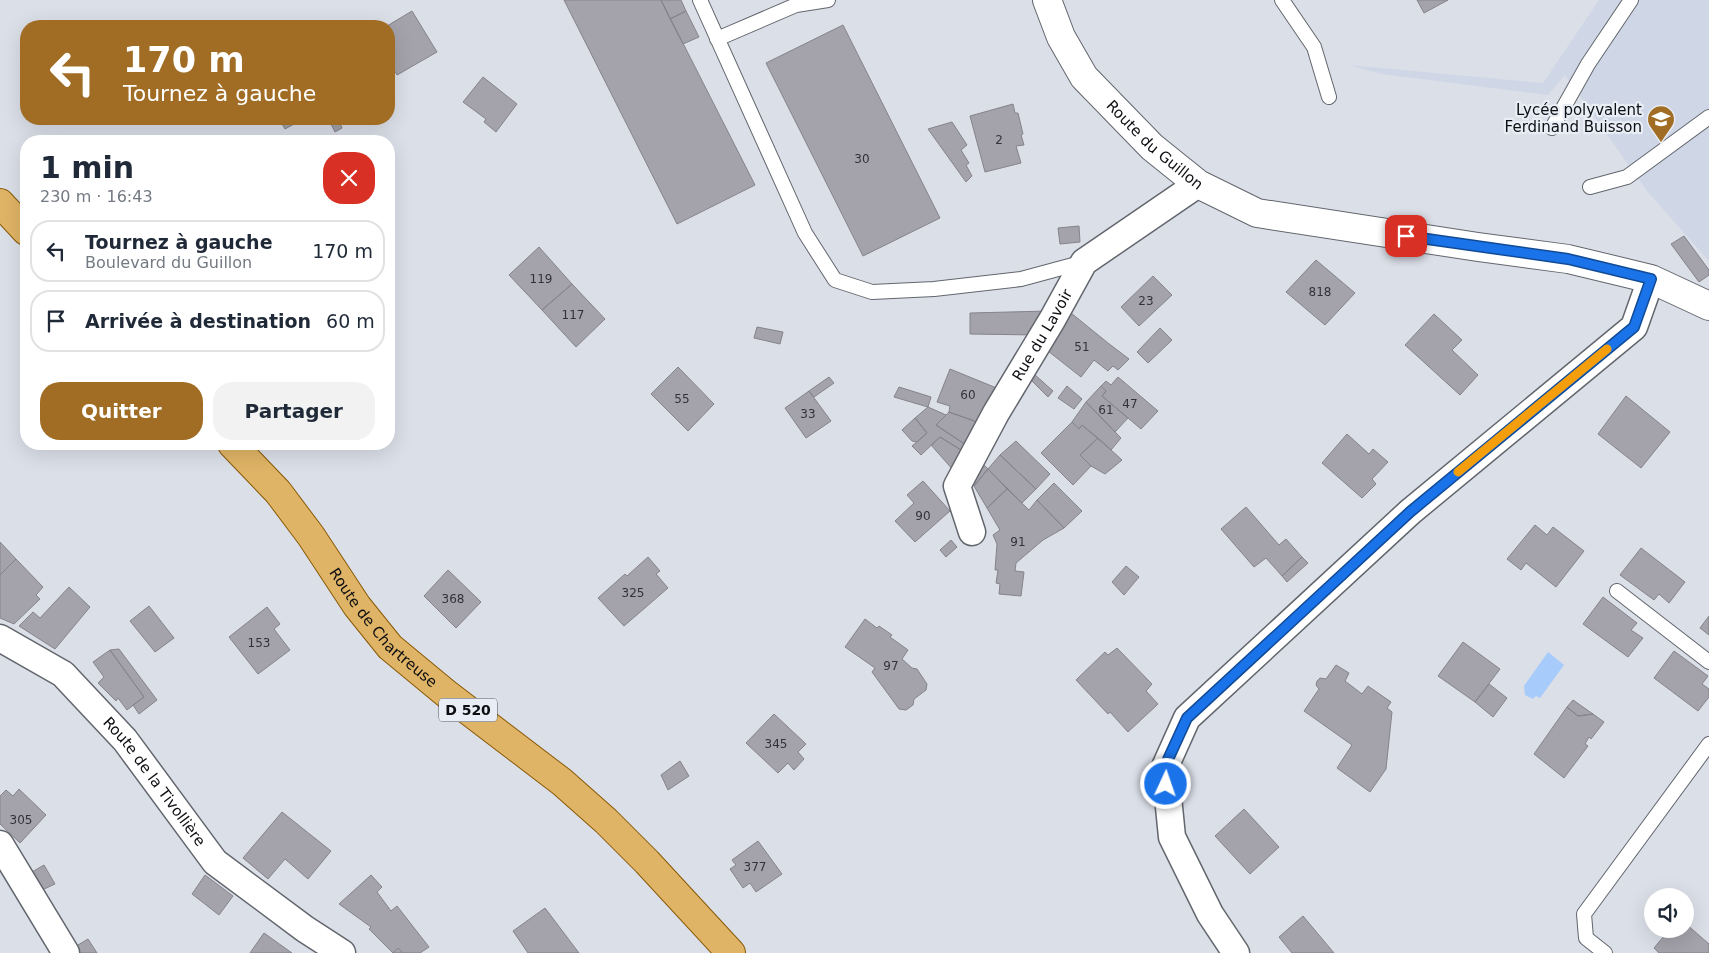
<!DOCTYPE html>
<html lang="fr">
<head>
<meta charset="utf-8">
<style>
  :root { --surface:#fff; --page:#f2f2f3; --text:#1f2937; --muted:#747a83; --line:#e0e1e3; --accent:#a16d24 }
  body { margin:0; font-family:"DejaVu Sans",sans-serif; background:var(--page); color:var(--text); height:100vh; display:flex; flex-direction:column; font-size:19px; white-space:nowrap }
  * { box-sizing:border-box; margin:0 }
  p { font-size:16px; color:var(--muted) }
  .icon { flex:none; width:28px; height:28px; fill:none; stroke:currentColor; stroke-width:2; stroke-linecap:round; stroke-linejoin:round }
  .map { position:relative; flex:1; overflow:hidden }
  .sheet { position:absolute; left:20px; top:135px; width:375px; height:315px; display:flex; flex-direction:column; background:var(--surface); border-radius:20px; box-shadow:0 5px 20px #0002 }
  .sheet>* { flex:none }
  .hud { position:absolute; left:20px; top:20px; width:375px; height:105px; border-radius:20px; box-shadow:0 5px 20px #0002; background:#a16d24; color:#fff; overflow:hidden }
  .buttons { position:absolute; left:1644px; top:888px; display:grid; gap:10px }
  .buttons a { display:grid; place-items:center; width:50px; height:50px; border-radius:50%; background:var(--surface); box-shadow:0 5px 20px #0002; font-size:25px }
  .pin { position:absolute; display:grid; place-items:center; width:42px; height:42px; color:#fff; margin:-21px; border-radius:10px; box-shadow:0 2px 8px #0006 }
  .me { position:absolute; width:55px; margin:-28px; rotate:3deg; stroke-linejoin:round; filter:drop-shadow(0 0 4px #0008) }
  .turn { display:flex; align-items:center; gap:18px; height:105px; padding:0 20px; font-size:22px }
  .turn .icon { width:65px; height:65px; stroke-width:2.5 }
  .turn b { display:block; font-size:35px; line-height:42px }
  .round { display:grid; place-items:center; flex:none; width:52px; height:52px; border-radius:20px; background:var(--page) }
  .summary { display:flex; align-items:center; justify-content:space-between; height:85px; padding:0 20px }
  h1 { font-size:30px; font-weight:800; line-height:38px }
  .cta { display:flex; gap:10px; margin-top:auto; padding:10px 20px }
  .cta a { flex:1; height:58px; border-radius:20px; background:var(--accent); color:#fff; font-size:20px; font-weight:800; line-height:58px; text-align:center }
  .cta a+a { background:var(--page); color:var(--text) }
  ul { padding:0; list-style:none }
  li { display:flex; align-items:center; gap:15px; height:62px; margin:0 10px 8px; padding:0 10px; border:2px solid var(--line); border-radius:20px }
  li div { flex:1 }
  li b { display:block; font-size:19px }
  li em { font-style:normal }
  .map>svg:first-child { display:block }
</style>
</head>
<body>
<div class="map">
<svg width="1709" height="953" viewBox="0 0 1709 953">
  <rect width="100%" height="100%" fill="#dbdfe8"/>
  <path fill="#cfd6e6" d="M1599,0h110v261l-62,-70 -82,-116 -17,20 -166,-21 -34,-9 195,18z"/>
  <path fill="#a7cbfb" d="M1548,652l16,13 -24,33 -4,-2 -3,3 -8,-4 -1,-9z"/>
  <path fill="#a4a2aa" stroke="#85838b" d="M564,0h97l94,185 -78,39z
    M661,0h20l5,11 -16,8z
    M1417,0h31l-24,13z
    M412,11l25,41 -40,23 -8,-14v-35h-2z
    M686,11l13,26 -16,7 -13,-25z
    M843,25l97,193 -77,38 -97,-193z
    M483,77l34,27 -21,28 -12,-10 2,-3 -23,-17z
    M1013,104l2,9h3l5,21 -2,1 3,10 -8,1 5,17 -36,9 -15,-56z
    M279,119h24l-18,10z
    M331,119h7l4,9 -7,4 -6,-12z
    M952,122l15,23 -6,5 8,13 -3,2 6,11 -6,6 -38,-53z
    M1079,226l1,16 -20,2 -2,-16z
    M1684,236l25,34v5l-10,7 -28,-38z
    M539,247l33,37 -30,26 -33,-35z
    M1316,260l39,33 -30,32 -39,-33z
    M1153,276l19,19 -33,31 -18,-19z
    M572,284l33,35 -29,28 -34,-37z
    M1049,311l-13,24 -66,-1v-21z
    M1071,313l37,30 21,16 -11,11 -5,-4 -5,5 -14,-11 -13,17 -33,-26z
    M1434,314l28,26 -10,10 26,25 -18,20 -55,-50z
    M757,327l26,5 -3,12 -26,-6z
    M1160,328l12,12 -24,23 -11,-11z
    M678,367l36,37 -26,27 -37,-37z
    M950,369l49,20 -19,34 -31,-11 1,-6 -13,-4z
    M1034,374l19,17 -5,6 -17,-17z
    M829,377l5,6 -20,14 -5,-6z
    M1118,377l40,34 -17,18 -39,-33 4,-5 -5,-5 5,-5 5,4z
    M1067,386l15,13 -8,10 -16,-11z
    M1101,386l5,5 -4,5 26,22 -13,14 -29,-30z
    M899,387l32,10 -3,10 -34,-10z
    M809,391l22,30 -25,17 -21,-30z
    M1626,396l44,36 -29,36 -43,-34z
    M1086,402l35,36 -10,12 -29,-25 -3,4 -7,-7z
    M928,407l18,8 -10,10 33,22 -3,6 -26,-16 -19,18 -9,-9 15,-13 -12,-15z
    M949,412l31,11 -11,24 -33,-22z
    M915,418l12,15 -10,9 -5,-1 -10,-11z
    M1072,422l7,7 3,-4 16,13 -18,17 11,11 -18,19 -32,-32z
    M1347,434l22,20 4,-5 15,13 -16,17 4,5 -14,14 -40,-35z
    M940,437l26,16 -12,18 -23,-26z
    M1098,438l24,22 -17,14 -14,-8 -11,-11z
    M1016,441l34,33 -14,15 -36,-34z
    M1000,455l36,34 -14,14 -34,-34z
    M980,461l8,8 -14,17 -2,-12z
    M988,469l19,20 -20,19 -13,-22z
    M923,481l27,30 -35,31 -20,-21 19,-18 -7,-8z
    M1054,483l28,28 -18,17 -27,-28z
    M1007,489l22,21 8,-10 27,28 -21,12 -27,23 -1,8 9,1 -3,24 -22,-2 1,-10 -4,-1 2,-13h-3l2,-26 -4,-9 7,-5 -13,-22z
    M1246,507l33,38 7,-6 16,18 -20,19 -16,-18 -12,9 -33,-38z
    M1535,525l12,10 6,-8 31,24 -28,36 -30,-24 -5,7 -14,-11z
    M951,540l6,7 -11,10 -6,-7z
    M0,542l16,17 -16,16z
    M1641,548l44,34 -16,21 -10,-9 -5,6 -34,-25z
    M648,557l12,14 -4,3 12,14 -44,38 -26,-28 27,-24 2,2z
    M1302,557l6,6 -21,19 -5,-6z
    M16,559l27,28 -7,8 4,4 -26,25 -14,-6v-43z
    M1126,566l13,11 -15,18 -12,-13z
    M448,570l33,32 -25,26 -32,-32z
    M69,587l21,20 -35,42 -36,-23 14,-14 7,6z
    M1603,597l34,26 -6,7 12,8 -15,19 -45,-33z
    M149,606l25,32 -19,14 -25,-31z
    M267,607l13,17 -6,5 16,21 -32,24 -29,-37z
    M1709,616v19l-9,-7z
    M865,619l12,9 2,-2 13,9 -2,2 18,13 -6,9 10,9 5,1 10,15 -1,6 -12,9 -1,6 -7,5 -7,-1 -27,-37 3,-4 -30,-21z
    M1463,642l37,27 -25,33 -37,-26z
    M1117,648l35,36 -6,7 12,13 -30,28 -18,-20 -2,2 -32,-34 29,-28 3,3z
    M119,649l38,51 -18,14 -6,-9 11,-8 -34,-47z
    M110,650l34,47 -17,13 -9,-12 -2,3 -18,-18 6,-6 -11,-15z
    M1674,651l34,25 -6,8 7,5v8l-11,14 -44,-33z
    M1336,665l13,8 -4,8 17,13 6,-8 23,16 -4,6 5,4 -6,57 -16,23 -33,-24 15,-23 -48,-34 15,-22 -3,-4 1,-4 3,-3 6,1z
    M1489,684l18,14 -14,19 -18,-15z
    M1573,700l20,14 -15,2 -11,-9z
    M1567,707l11,9 15,-2 11,8 -13,17 -2,-2 -4,7 3,2 -24,32 -30,-24z
    M774,714l32,30 -8,8 6,7 -10,11 -6,-7 -10,10 -32,-30z
    M680,761l9,15 -21,14 -7,-15z
    M19,789l27,26 -26,28 -20,-19v-28l6,-6 7,6z
    M1244,809l35,38 -29,27 -35,-38z
    M282,812l49,39 -23,28 -23,-20 -17,20 -25,-21z
    M758,841l24,33 -26,18 -6,-9 -7,5 -13,-19 6,-4 -4,-5z
    M44,865l11,19 -13,6 -10,-18z
    M205,875l28,21 -14,19 -27,-21z
    M371,875l11,12 -5,5 14,19 6,-5 32,41 -9,6h-17l-5,-5 -5,5 -24,-24 2,-2 -32,-23z
    M545,908l34,45h-51l-15,-22z
    M1303,916l31,37h-42l-13,-16z
    M1685,923l24,21v9h-50l-5,-5 16,-19h15z
    M264,933l28,20h-42z
    M88,939l9,14h-21l-3,-5z
    M398,948l5,5h-10z"/>
  <g fill="none" stroke-linecap="round" stroke-linejoin="round">
    <g stroke="#62666d" stroke-width="16">
      <path id="service" d="M700,0l105,233 30,47 37,12 62,-3 87,-10 63,-17
        M1282,0l32,47 15,50
        M717,39l79,-34 32,-5
        M1552,128l36,-64 43,-64
        M1590,187l37,-10 82,-60
        M1617,591l92,71
        M1605,953l-19,-15 -2,-24 125,-170"/>
    </g>
    <g stroke="#62666d" stroke-width="29">
      <g id="minor">
        <path id="s1" d="M972,532l-15,-46 39,-73 56,-93 32,-58 114,-78"/>
        <path id="s2" d="M0,638l63,36 62,66 90,122 90,67 37,24"/>
        <path d="M0,844l66,109"/>
        <path d="M1236,953l-26,-39 -38,-77 -7,-70 22,-49 223,-206 224,-185 17,-48"/>
      </g>
    </g>
    <g stroke="#62666d" stroke-width="30">
      <g id="tertiary">
        <path id="s3" d="M1047,0l14,37 23,40 68,70 46,37 59,29 221,34 90,12 83,20 58,27"/>
      </g>
    </g>
    <g stroke="#885906" stroke-width="30">
      <g id="primary">
        <path d="M0,203l26,28"/>
        <path id="s4" d="M232,444l46,48 33,44 46,70 33,41 58,48 114,87 44,39 41,41 84,91"/>
      </g>
    </g>
    <use href="#service" stroke="#fff" stroke-width="14"/>
    <use href="#minor" stroke="#fff" stroke-width="26"/>
    <use href="#tertiary" stroke="#fff" stroke-width="28"/>
    <use href="#primary" stroke="#e0b466" stroke-width="28"/>
  </g>
  <g fill="none" stroke-linecap="round" stroke-linejoin="round">
    <g stroke="#114b97" stroke-width="12">
      <path id="route" d="M1166,784l-1,-18 22,-48 223,-206 224,-185 17,-48 -83,-20 -162,-23"/>
    </g>
    <use href="#route" stroke="#1a73e8" stroke-width="9"/>
    <path stroke="#f59e0b" stroke-width="9" d="M1458,472l149,-123"/>
  </g>
  <defs>
    <g id="school-pin" transform="scale(1.4375)"><path d="M0 17L-7.5 6A9.5 9.5 0 1 1 7.5 6Z" fill="#a16d24" stroke="#e8edf6"/><path d="M0-5L7-2L0 1L-7-2ZM-4 1L0 2.5L4 1V4Q0 6-4 4Z" fill="#fff"/></g>
  </defs>
  <g fill-rule="evenodd">
    <use href="#school-pin" x="1661" y="119"/>
  </g>
  <g text-anchor="middle" stroke-width="4.5" stroke-linejoin="round" paint-order="stroke">
    <g font-size="12" fill="#333337">
      <text x="999" y="144">2</text>
      <text x="862" y="163">30</text>
      <text x="541" y="283">119</text>
      <text x="1320" y="296">818</text>
      <text x="1146" y="305">23</text>
      <text x="573" y="319">117</text>
      <text x="1082" y="351">51</text>
      <text x="968" y="399">60</text>
      <text x="682" y="403">55</text>
      <text x="1130" y="408">47</text>
      <text x="1106" y="414">61</text>
      <text x="808" y="418">33</text>
      <text x="923" y="520">90</text>
      <text x="1018" y="546">91</text>
      <text x="633" y="597">325</text>
      <text x="453" y="603">368</text>
      <text x="259" y="647">153</text>
      <text x="891" y="670">97</text>
      <text x="776" y="748">345</text>
      <text x="21" y="824">305</text>
      <text x="755" y="871">377</text>
    </g>
    <rect fill="#e8edf6" stroke="#4f5156" stroke-width="1" x="439" y="698.5" width="58" height="23" rx="4"/>
    <g font-size="14" font-weight="bold" fill="#0d0e11">
      <text x="468" y="715">D 520</text>
    </g>
    <g font-size="15" fill="#0d0e11" stroke="#e8edf6" text-anchor="end">
      <text x="1642" y="115">Lycée polyvalent<tspan x="1642" dy="17">Ferdinand Buisson</tspan></text>
    </g>
    <g font-size="15" fill="#0d0e11" stroke="#e8edf6">
      <text dy="5" stroke="none"><textPath href="#s3" startOffset="184">Route du Guillon</textPath></text>
      <text dy="5" stroke="none"><textPath href="#s1" startOffset="222">Rue du Lavoir</textPath></text>
      <text dy="5" stroke="none"><textPath href="#s4" startOffset="239">Route de Chartreuse</textPath></text>
      <text dy="5" stroke="none"><textPath href="#s2" startOffset="214">Route de la Tivollière</textPath></text>
    </g>
  </g>
</svg>
<div class="buttons">
<a><svg class="icon" aria-label="sound" viewBox="0 0 24 24"><path d="M4 9h4l5-4v14l-5-4H4zM17 9q2 3 0 6"/></svg></a>
</div>
<div class="pin" style="left:1406px;top:236px;background:#d93025"><svg class="icon" aria-label="arrive" viewBox="0 0 24 24"><path d="M6 21V4h12l-3 4 3 4H6"/></svg></div>
<svg class="me" style="left:1166px;top:784px" viewBox="-20 -20 40 40"><circle r="17" fill="#1a73e8" stroke="#fff" stroke-width="3"/><path d="M0-11L8 9 0 5-8 9z" fill="#fff"/></svg>
<div class="hud">
<div class="turn"><svg class="icon" aria-label="left" viewBox="0 0 24 24"><path d="M17 20v-9H6M10 6l-5 5 5 5"/></svg><div><b>170 m</b>Tournez à gauche</div></div>
</div>
<section class="sheet">
<div class="summary"><div><h1>1 min</h1><p>230 m · 16:43</p></div><a class="round" style="background:#d93025;color:#fff"><svg class="icon" aria-label="close" viewBox="0 0 24 24"><path d="M6 6l12 12M18 6L6 18"/></svg></a></div>
<ul>
<li><svg class="icon" aria-label="left" viewBox="0 0 24 24"><path d="M17 20v-9H6M10 6l-5 5 5 5"/></svg><div><b>Tournez à gauche</b><p>Boulevard du Guillon</p></div><em>170 m</em></li>
<li><svg class="icon" aria-label="arrive" viewBox="0 0 24 24"><path d="M6 21V4h12l-3 4 3 4H6"/></svg><div><b>Arrivée à destination</b></div><em>60 m</em></li>
</ul>
<div class="cta"><a>Quitter</a><a>Partager</a></div>
</section>
</div>
</body>
</html>
